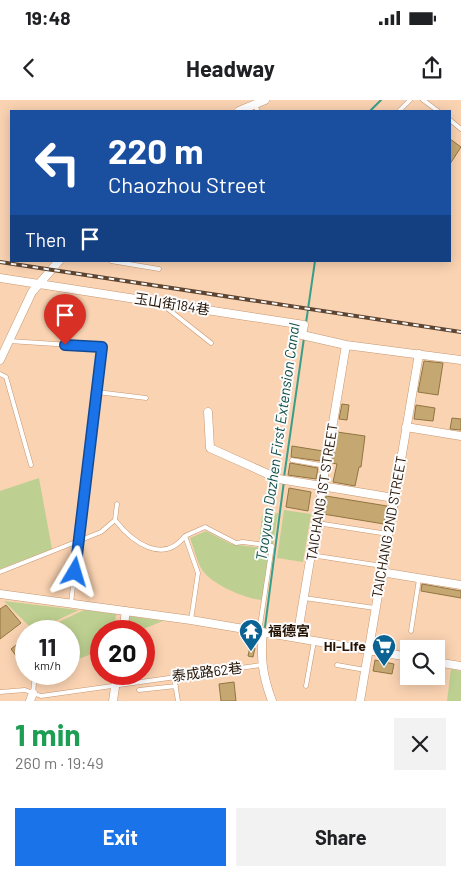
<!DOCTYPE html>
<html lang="en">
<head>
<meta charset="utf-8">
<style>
  :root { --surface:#fff; --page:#f2f2f2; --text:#202124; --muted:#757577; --accent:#1a73e8 }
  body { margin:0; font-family:Barlow,"Noto Sans TC",sans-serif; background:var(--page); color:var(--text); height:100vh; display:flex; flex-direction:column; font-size:19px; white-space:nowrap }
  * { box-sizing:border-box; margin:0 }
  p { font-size:16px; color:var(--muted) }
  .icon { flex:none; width:28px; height:28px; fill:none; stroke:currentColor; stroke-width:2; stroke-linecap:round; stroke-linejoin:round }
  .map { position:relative; height:601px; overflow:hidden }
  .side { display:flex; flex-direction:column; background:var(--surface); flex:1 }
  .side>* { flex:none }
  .guide { position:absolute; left:10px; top:10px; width:441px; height:152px; border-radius:0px; box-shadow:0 2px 12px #0003; background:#1a4fa0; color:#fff; overflow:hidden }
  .buttons { position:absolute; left:400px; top:540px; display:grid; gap:10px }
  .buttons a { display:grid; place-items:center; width:45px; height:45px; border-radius:0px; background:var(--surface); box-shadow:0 2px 12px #0003; font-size:25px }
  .speed { position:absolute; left:15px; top:520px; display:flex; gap:10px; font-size:25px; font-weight:700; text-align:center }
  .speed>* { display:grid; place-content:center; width:65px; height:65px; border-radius:50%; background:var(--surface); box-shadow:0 2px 12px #0003; line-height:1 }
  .speed small { font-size:12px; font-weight:400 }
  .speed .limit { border:8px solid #d22; background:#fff; color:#111 }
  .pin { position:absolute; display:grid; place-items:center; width:42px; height:42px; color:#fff; margin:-51px -21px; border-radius:50% 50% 50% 0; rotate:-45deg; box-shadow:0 0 5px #0007 }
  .pin .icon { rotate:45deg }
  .me { position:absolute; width:55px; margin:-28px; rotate:7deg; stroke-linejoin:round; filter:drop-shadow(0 0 4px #0008) }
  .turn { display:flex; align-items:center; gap:18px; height:105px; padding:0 15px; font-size:22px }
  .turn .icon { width:65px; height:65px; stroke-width:2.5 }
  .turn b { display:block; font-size:35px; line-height:42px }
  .then { display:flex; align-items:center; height:48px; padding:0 15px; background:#0003; gap:10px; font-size:19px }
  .round { display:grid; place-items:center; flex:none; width:52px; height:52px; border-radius:0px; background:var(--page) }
  .head { display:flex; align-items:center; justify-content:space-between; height:85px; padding:0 15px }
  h1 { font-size:30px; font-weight:700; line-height:38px; color:#1e9e55 }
  .primary-button { display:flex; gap:10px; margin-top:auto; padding:10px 15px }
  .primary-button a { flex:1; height:58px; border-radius:0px; background:var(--accent); color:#fff; font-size:20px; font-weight:700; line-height:58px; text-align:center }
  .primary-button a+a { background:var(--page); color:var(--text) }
  .status { display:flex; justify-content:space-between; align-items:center; height:35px; padding:0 25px; background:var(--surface); direction:ltr }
  .status svg { height:14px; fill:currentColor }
  header { display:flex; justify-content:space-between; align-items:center; height:65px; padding:0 15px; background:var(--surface); font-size:22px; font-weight:700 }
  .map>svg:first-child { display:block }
</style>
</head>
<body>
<div class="status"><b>19:48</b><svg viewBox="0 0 49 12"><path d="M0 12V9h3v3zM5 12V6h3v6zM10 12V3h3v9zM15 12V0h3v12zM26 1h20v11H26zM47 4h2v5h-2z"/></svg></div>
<header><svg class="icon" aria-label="back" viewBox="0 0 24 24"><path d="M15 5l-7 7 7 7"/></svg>Headway<svg class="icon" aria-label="share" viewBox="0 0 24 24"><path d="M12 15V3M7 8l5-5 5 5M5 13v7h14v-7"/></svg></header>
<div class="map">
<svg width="461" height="601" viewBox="0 0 461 601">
  <rect width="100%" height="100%" fill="#fad3b2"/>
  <path fill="#bed091" d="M39,378l13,71 -52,20v-78z
    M284,410l27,4 -8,48 -26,-4z
    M278,413l-5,32 -14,-3 3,-26z
    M206,431l25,13 38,5 -7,51c-16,-1 -49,-15 -59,-29 -6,-8 -9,-23 -13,-33z
    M4,501l75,9 -45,21z
    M84,510l32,4 -2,17h-13v19l-32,13v-32h-30z
    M128,516l35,5 -25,10h-12z
    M451,569l10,2v30h-14z"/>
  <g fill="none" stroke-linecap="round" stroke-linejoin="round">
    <path stroke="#399f8b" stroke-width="2" d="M370,11l11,-11
      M306,223l9,-62
      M284,377l20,-139
      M265,527l19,-146"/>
  </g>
  <path fill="#c5a772" stroke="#917541" d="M450,39l11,8 -11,17z
    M424,261l19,2 -5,32 -20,-3z
    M342,304l7,1 -2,15 -8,-1z
    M416,305l19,3 -2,13 -19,-2z
    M452,318l9,1v11l-11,-1z
    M337,332l28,4 -4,31h-2l-4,19 -22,-4 4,-18 -5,-1z
    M292,346l31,5 -2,10 -30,-4z
    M290,363l28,5 -2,11 -28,-4z
    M289,388l22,4 -3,19 -22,-4z
    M326,396l61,10 -3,18 -61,-10z
    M422,484l39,7v7l-40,-7z
    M6,505l15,18 -21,16v-30z
    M26,537v32l-15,-20z
    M250,547l5,1 -2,9 -5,-1z
    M375,560l19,4 -2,10 -19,-3z
    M234,582l2,19h-15l-2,-17z"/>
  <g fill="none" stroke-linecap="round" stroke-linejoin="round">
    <g stroke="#c69770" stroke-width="5">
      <path id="service" d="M423,0l15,11
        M254,4l4,7
        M399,11l11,-11
        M450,20l11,9
        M111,161l48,8
        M163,205l48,38
        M9,241l93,6 -31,256
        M0,274l6,3 25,88
        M97,292l49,6
        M292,360l34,6
        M117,404l-2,16c17,22 48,45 70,16l13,37 -7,47
        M317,423l71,11
        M185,436l20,-9 31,16 7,-1 29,4 -13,86
        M311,455l71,11
        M0,472l101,-40 14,-12
        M304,498l71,10
        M411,531l8,-52
        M337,565l28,5
        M174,577l4,24
        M306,586l8,-45
        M139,590l37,-4
        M0,592l25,-2 16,6 220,-31
        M33,593l2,-19"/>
    </g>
    <g stroke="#c69770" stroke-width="9">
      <path id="minor" d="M239,11l26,-11
        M0,178l304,47 -2,10 44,10 115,15
        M0,260l32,-68 27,-31
        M208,312l2,36 69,31 115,19
        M406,327l55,9
        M381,472l80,13
        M0,494l191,26 218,37
        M123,531l3,-20
        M263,532c-3,26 0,45 9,69
        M297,538l49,-293
        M436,562l25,4
        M30,601l3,-8
        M113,601l4,-27
        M360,601l59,-347"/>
    </g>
    <use href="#service" stroke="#fff" stroke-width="4"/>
    <use href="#minor" stroke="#fff" stroke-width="8"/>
    <g stroke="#5d4531" stroke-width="4">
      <path id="rail" d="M0,162l461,70"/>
    </g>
    <use href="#rail" stroke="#fcfcfc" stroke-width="2" stroke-dasharray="5.5" stroke-linecap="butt"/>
  </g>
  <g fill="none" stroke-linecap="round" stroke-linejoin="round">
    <g stroke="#114b97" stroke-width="12">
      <path id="route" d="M65,245l37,2 -27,225"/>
    </g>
    <use href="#route" stroke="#1a73e8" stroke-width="9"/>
  </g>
  <defs>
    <g id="temple-pin" transform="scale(1.25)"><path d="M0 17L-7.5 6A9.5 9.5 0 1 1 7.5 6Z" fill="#0b6394" stroke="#fcfcfc"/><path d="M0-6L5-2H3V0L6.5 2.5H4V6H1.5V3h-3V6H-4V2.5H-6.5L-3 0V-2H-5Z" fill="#fff"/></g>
    <g id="supermarket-pin" transform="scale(1.25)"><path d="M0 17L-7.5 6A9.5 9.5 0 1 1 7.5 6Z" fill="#0b6394" stroke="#fcfcfc"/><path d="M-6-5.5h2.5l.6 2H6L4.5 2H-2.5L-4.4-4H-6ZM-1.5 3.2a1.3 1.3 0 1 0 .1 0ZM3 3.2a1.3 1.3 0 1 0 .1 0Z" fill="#fff"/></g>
  </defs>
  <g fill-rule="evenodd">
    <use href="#temple-pin" x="251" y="531"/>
    <use href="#supermarket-pin" x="384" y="546"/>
  </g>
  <g text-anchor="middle" stroke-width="4" stroke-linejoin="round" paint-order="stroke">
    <g font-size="14" fill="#251304" stroke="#fcfcfc">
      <text transform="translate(172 204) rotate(9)" y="5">玉山街184巷</text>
      <text transform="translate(322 392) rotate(-81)" y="5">TAICHANG 1ST STREET</text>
      <text transform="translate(389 427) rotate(-80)" y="5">TAICHANG 2ND STREET</text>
      <text transform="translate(207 572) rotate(-7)" y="5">泰成路62巷</text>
    </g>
    <g font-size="14" font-weight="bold" fill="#251304" stroke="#fcfcfc" text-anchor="start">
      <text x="268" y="536">福德宮</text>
      <text x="366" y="551" text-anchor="end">Hi-Life</text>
    </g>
    <g font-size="15" font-style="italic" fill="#0c4d45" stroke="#fcfcfc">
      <text transform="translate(278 342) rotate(-82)" y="5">Taoyuan Dazhen First Extension Canal</text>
    </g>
  </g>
</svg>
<div class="buttons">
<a><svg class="icon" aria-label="search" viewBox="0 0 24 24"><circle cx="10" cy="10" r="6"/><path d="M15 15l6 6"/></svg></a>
</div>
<div class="speed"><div>11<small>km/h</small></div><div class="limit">20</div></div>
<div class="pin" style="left:65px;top:245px;background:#d93025"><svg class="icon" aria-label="arrive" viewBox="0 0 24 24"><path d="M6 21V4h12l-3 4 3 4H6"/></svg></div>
<svg class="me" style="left:75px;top:472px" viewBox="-20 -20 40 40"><path d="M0-17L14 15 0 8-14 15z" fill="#1a73e8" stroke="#fff" stroke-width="4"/></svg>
<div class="guide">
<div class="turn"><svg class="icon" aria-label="left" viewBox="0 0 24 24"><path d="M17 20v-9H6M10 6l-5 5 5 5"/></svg><div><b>220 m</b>Chaozhou Street</div></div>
<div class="then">Then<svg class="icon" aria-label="arrive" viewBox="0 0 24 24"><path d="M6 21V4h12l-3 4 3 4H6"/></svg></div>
</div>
</div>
<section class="side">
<div class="head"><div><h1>1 min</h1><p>260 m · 19:49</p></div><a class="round"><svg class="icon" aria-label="close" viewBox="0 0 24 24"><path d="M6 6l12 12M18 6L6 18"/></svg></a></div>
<div class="primary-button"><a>Exit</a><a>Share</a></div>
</section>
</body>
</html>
